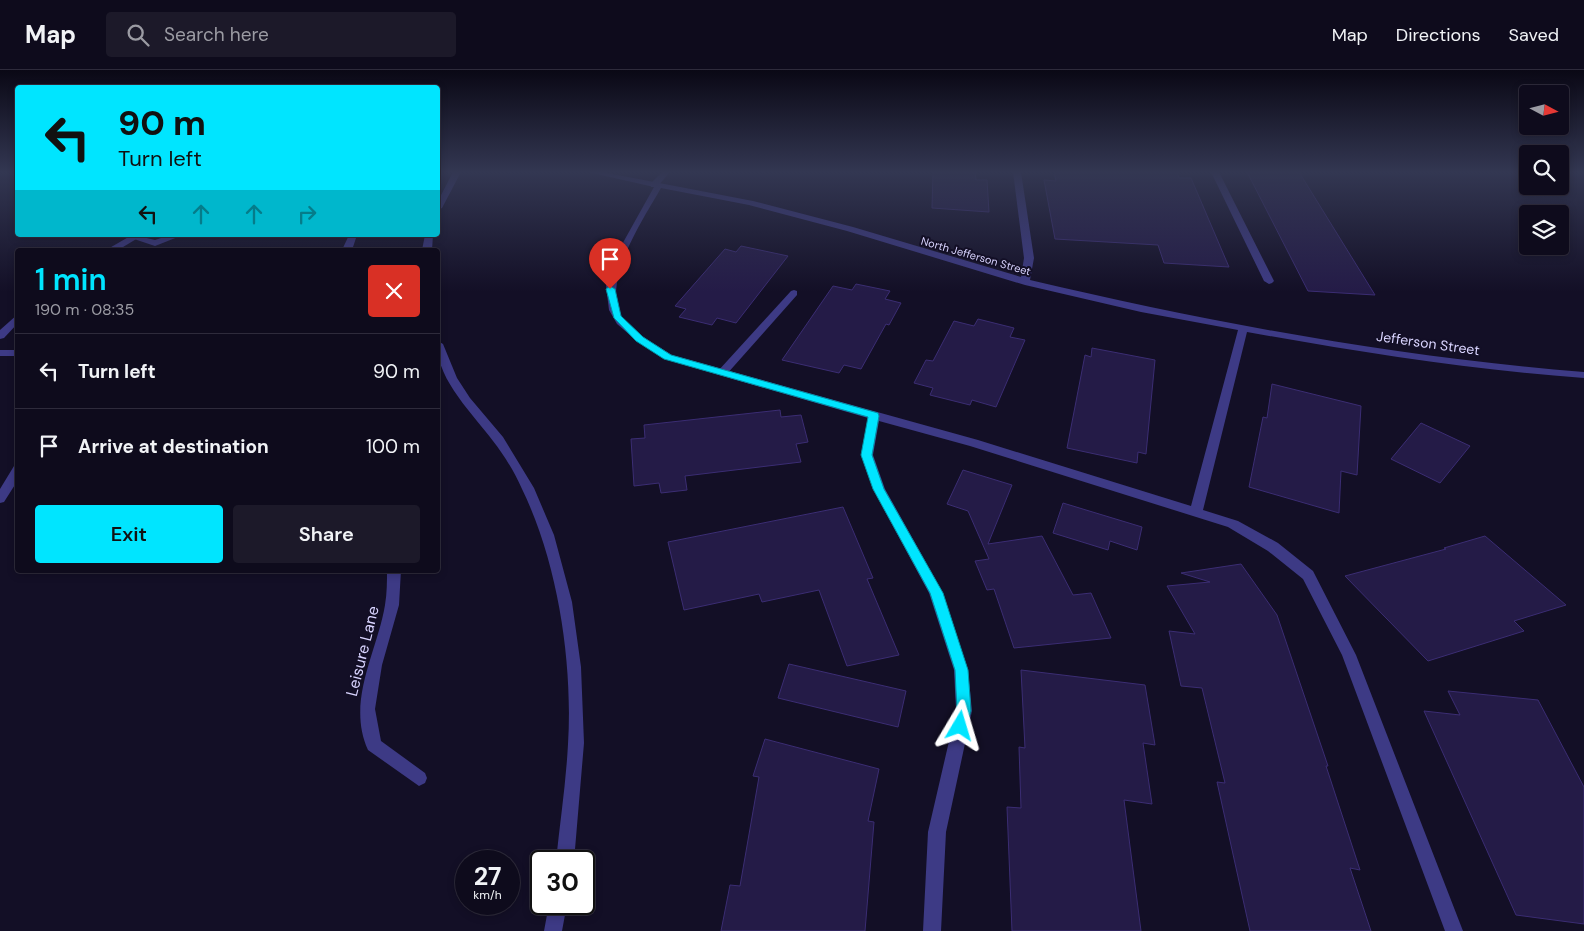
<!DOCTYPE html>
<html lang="en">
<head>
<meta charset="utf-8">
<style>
  :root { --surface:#0e0b1c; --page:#1c1929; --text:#f1f3f6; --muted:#9b9ba3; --line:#2e2b3b; --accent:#00e5ff }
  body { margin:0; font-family:"DM Sans",sans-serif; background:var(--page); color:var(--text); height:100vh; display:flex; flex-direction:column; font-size:19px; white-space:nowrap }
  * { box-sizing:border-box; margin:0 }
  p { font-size:16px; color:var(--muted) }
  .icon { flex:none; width:28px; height:28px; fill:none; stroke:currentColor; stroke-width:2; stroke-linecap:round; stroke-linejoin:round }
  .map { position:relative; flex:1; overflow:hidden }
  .sheet { position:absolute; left:15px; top:178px; width:425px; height:325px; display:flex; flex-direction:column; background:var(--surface); border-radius:5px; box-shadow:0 2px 8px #0003,0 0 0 1px var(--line) }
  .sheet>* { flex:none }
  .hud { position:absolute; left:15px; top:15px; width:425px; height:152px; border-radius:5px; box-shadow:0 2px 8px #0003,0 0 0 1px var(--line); background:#00e5ff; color:#111; overflow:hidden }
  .needle { width:32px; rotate:97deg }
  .tools { position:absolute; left:1519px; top:15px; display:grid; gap:10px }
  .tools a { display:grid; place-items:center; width:50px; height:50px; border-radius:5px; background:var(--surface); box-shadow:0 2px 8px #0003,0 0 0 1px var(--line); font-size:25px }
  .speed { position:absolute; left:455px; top:780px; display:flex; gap:10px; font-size:25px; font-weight:700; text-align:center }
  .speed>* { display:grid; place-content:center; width:65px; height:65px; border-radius:50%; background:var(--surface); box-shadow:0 2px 8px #0003,0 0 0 1px var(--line); line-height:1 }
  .speed small { font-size:12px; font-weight:400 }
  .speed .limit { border:2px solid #111; border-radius:8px; background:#fff; color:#111 }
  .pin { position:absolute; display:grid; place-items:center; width:42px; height:42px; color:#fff; margin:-51px -21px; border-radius:50% 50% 50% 0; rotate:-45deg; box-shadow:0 0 5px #0007 }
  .pin .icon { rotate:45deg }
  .me { position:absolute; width:55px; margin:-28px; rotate:7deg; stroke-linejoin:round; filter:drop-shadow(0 0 4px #0008) }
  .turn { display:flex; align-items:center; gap:18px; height:105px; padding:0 20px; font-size:22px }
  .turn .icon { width:65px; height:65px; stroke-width:2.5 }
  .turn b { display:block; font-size:35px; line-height:42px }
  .lanes { display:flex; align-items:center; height:48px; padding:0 20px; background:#0003; justify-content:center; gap:25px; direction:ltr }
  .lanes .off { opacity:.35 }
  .round { display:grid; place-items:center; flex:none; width:52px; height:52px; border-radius:5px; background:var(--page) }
  .head { display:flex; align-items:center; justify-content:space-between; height:85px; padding:0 20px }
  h1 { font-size:30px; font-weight:600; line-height:38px; color:var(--accent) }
  .button { display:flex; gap:10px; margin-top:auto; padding:10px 20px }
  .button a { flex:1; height:58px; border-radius:5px; background:var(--accent); color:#111; font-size:20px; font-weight:600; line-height:58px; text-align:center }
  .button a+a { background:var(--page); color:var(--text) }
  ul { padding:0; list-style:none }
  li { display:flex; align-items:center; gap:15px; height:75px; padding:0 20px; border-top:1px solid var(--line) }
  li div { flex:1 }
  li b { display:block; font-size:19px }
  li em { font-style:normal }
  header { display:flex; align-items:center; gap:30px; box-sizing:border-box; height:70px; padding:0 25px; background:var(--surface); border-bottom:1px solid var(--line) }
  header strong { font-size:24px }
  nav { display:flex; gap:28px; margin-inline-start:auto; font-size:18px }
  .search { width:350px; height:45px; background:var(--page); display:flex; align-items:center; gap:12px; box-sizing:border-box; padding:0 18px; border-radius:5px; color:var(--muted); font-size:19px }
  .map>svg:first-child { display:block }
</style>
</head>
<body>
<header>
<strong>Map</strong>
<div class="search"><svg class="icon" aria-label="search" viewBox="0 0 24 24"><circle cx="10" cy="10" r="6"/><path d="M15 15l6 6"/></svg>Search here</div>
<nav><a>Map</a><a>Directions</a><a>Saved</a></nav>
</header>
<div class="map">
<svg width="1584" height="861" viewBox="0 0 1584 861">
  <rect width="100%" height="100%" fill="#130f26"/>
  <path fill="#241b47" stroke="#3b2d73" d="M933,102h42l1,8h11l2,32 -57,-4z
    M1054,102h123l2,6h12l38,89 -65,-4 -6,-18 -103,-6 -11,-59 12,1z
    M1247,102h52l76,123 -67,-4z
    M741,176l47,10 -52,67 -19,-5 -5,7 -33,-8 7,-8 -11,-3 50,-57 11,3z
    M856,214l34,7 -5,8 16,4 -12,22 -3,-1 -25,45 -17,-4 -5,8 -57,-13 51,-74 19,4z
    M978,249l36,9 -4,9 15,3 -29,67 -24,-7 -2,5 -40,-10 3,-7 -19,-5 12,-23 7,1 21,-40 20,5z
    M1092,278l63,12 -9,94 -8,-2 -1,11 -70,-15 18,-93 6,2z
    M1272,314l89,22 -4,69 -16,-4 -2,42 -90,-26 14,-70 4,1z
    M780,340l1,7 20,-2 7,27 -12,2 5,18 -116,14 2,14 -26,3 -2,-10 -25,3 -3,-47 14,-1 -1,-13z
    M1421,353l49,23 -30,37 -49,-24z
    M963,400l49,15 -24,59 54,-8 31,59 18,-2 20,45 -97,10 -20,-59 -7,1 -12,-29 14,-2 -21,-48 -21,-7z
    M1063,433l79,24 -5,23 -27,-9 -2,9 -55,-17z
    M843,437l30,71 -6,1 32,76 -52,11 -28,-76 -57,12 -3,-8 -75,16 -16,-68z
    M1485,466l81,69 -52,16 10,10 -96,30 -83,-85 101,-27 -2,-1z
    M1241,494l36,51 51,151h-2l34,104 -10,-2 21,63h-121l-33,-149 8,1 -23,-95 -21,-2 -12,-55 26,3 -28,-48 43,-4 -29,-9z
    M789,594l117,27 -8,36 -120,-29z
    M1021,600l124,15 10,60 -12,-2 9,61 -28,-4 17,131h-129l-5,-124 14,1 -2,-61 6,1z
    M1448,621l90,9 46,87v137l-68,-9 -92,-204 36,4z
    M765,669l114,30 -11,52 6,1 -9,109h-144l9,-46 10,1 19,-109 -6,-1z"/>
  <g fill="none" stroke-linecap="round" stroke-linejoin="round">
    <path fill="#3d3a85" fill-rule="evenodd" d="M662,102h8l-13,15h-6v-4z
      M134,165l21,5 15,-5h13l-28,11 -21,-7z
      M349,165h8l-5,15h-10z
      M794,220l3,1v4l-71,80h-8l-1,-2 1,-2 73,-80z"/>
    <path fill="#3d3a85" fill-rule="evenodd" d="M588,102h14l151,29 100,26 168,50 3,-19 -11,-86h8l13,86 -4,22c182,43 368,77 554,92v6c-113,-8 -225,-26 -337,-46l-44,178 35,11 40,22 35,28 43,84 107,276h-18l-103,-276 -39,-76 -35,-28 -40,-24 -258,-81 -91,-25 -6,34 12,34 58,104 25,77 4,41 -26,121 -5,99h-18l5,-99 28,-121 -2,-41 -25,-77 -56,-104 -12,-34 7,-37 -204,-59 -27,-18 -20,-17 -8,-14 -3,-24 14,-38 34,-61zM661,118l88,17 98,26 178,54 116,27 97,18 -47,176 -213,-66 -306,-85c-17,-11 -37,-21 -49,-37 -24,-34 21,-100 38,-130z
      M1211,102h8l55,109 -2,2 -3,1 -5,-3z
      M132,165h11l-25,15h-12z
      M18,244v9l-14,15 -4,1v-9z
      M0,280h18v6h-18z
      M18,395v15l-14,22 -4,1v-14l14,-23z
      M387,500h14l-2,35 -17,60 -7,44 6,32 44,32 2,5 -2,5 -6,3 -51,-36c-22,-49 9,-97 17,-145 2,-12 2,-24 2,-35z"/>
    <path fill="#3d3a85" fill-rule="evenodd" d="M453,102h8l-19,36 -4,2v-9z
      M425,165h8l-1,15h-10z
      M438,271l5,3 14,34 13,20 33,39 31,51 20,47 18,67 9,65 3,76 -10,118h-18c4,-39 10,-78 12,-117 5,-81 -10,-181 -46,-255 -7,-16 -18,-34 -29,-48 -20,-27 -60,-65 -55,-100z
      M549,834h18l-5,27h-18z"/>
  </g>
  <linearGradient id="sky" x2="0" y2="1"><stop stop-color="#0a0815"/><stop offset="0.46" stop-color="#333752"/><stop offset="1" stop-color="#333752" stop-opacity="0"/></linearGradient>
  <rect width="1584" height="222" fill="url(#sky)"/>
  <path fill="#00e5ff" stroke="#0095a6" d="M610,216l5,3 6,27 22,21 28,18 207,58 1,3 -7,39 12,34 59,104 25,77 3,41 -6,20 -5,2 -5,-2 -2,-5 4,-15 -2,-41 -25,-77 -57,-104 -12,-34 7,-38 -204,-58 -28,-18 -22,-23 -8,-29z"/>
  <g text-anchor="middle" stroke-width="4" stroke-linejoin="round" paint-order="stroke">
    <g font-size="11" fill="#d9d4ff" stroke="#130f26">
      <text transform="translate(976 186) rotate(16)" y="4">North Jefferson Street</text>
    </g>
    <g font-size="14" fill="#d9d4ff" stroke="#130f26">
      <text transform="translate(1428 273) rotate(8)" y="5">Jefferson Street</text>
    </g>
    <g font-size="16" fill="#d9d4ff" stroke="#130f26">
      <text transform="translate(362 581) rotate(-76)" y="6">Leisure Lane</text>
    </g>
  </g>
</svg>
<div class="tools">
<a><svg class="needle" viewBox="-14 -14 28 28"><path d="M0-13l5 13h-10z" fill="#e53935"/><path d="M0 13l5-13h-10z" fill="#9b9ba3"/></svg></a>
<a><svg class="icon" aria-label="search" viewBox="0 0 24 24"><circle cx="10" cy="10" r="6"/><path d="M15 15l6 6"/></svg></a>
<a><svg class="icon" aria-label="layers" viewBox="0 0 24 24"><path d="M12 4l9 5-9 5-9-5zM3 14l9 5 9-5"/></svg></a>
</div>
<div class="speed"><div>27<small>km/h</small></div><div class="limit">30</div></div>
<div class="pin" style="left:610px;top:219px;background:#d93025"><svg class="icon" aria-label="arrive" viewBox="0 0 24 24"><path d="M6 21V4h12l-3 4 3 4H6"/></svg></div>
<svg class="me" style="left:960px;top:656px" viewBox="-20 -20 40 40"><path d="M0-17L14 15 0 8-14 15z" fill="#00e5ff" stroke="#fff" stroke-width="4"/></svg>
<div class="hud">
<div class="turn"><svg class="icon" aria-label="left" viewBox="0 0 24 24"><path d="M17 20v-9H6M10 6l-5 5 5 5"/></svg><div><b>90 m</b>Turn left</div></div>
<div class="lanes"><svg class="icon" aria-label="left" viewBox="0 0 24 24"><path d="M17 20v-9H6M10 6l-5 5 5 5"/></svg><svg class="icon off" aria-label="ahead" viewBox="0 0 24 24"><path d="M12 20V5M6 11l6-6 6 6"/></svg><svg class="icon off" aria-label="ahead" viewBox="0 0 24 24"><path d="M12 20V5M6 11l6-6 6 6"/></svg><svg class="icon off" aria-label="right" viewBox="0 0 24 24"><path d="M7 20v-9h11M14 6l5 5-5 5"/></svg></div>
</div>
<section class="sheet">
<div class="head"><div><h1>1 min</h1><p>190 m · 08:35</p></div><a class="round" style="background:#d93025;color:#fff"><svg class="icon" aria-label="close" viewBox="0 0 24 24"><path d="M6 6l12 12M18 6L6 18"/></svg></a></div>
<ul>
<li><svg class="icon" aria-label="left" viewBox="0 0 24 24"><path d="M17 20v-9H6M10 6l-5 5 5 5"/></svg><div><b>Turn left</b></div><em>90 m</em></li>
<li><svg class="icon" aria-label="arrive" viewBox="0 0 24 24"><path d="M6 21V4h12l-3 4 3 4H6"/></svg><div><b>Arrive at destination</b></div><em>100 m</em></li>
</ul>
<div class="button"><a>Exit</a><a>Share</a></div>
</section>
</div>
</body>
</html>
